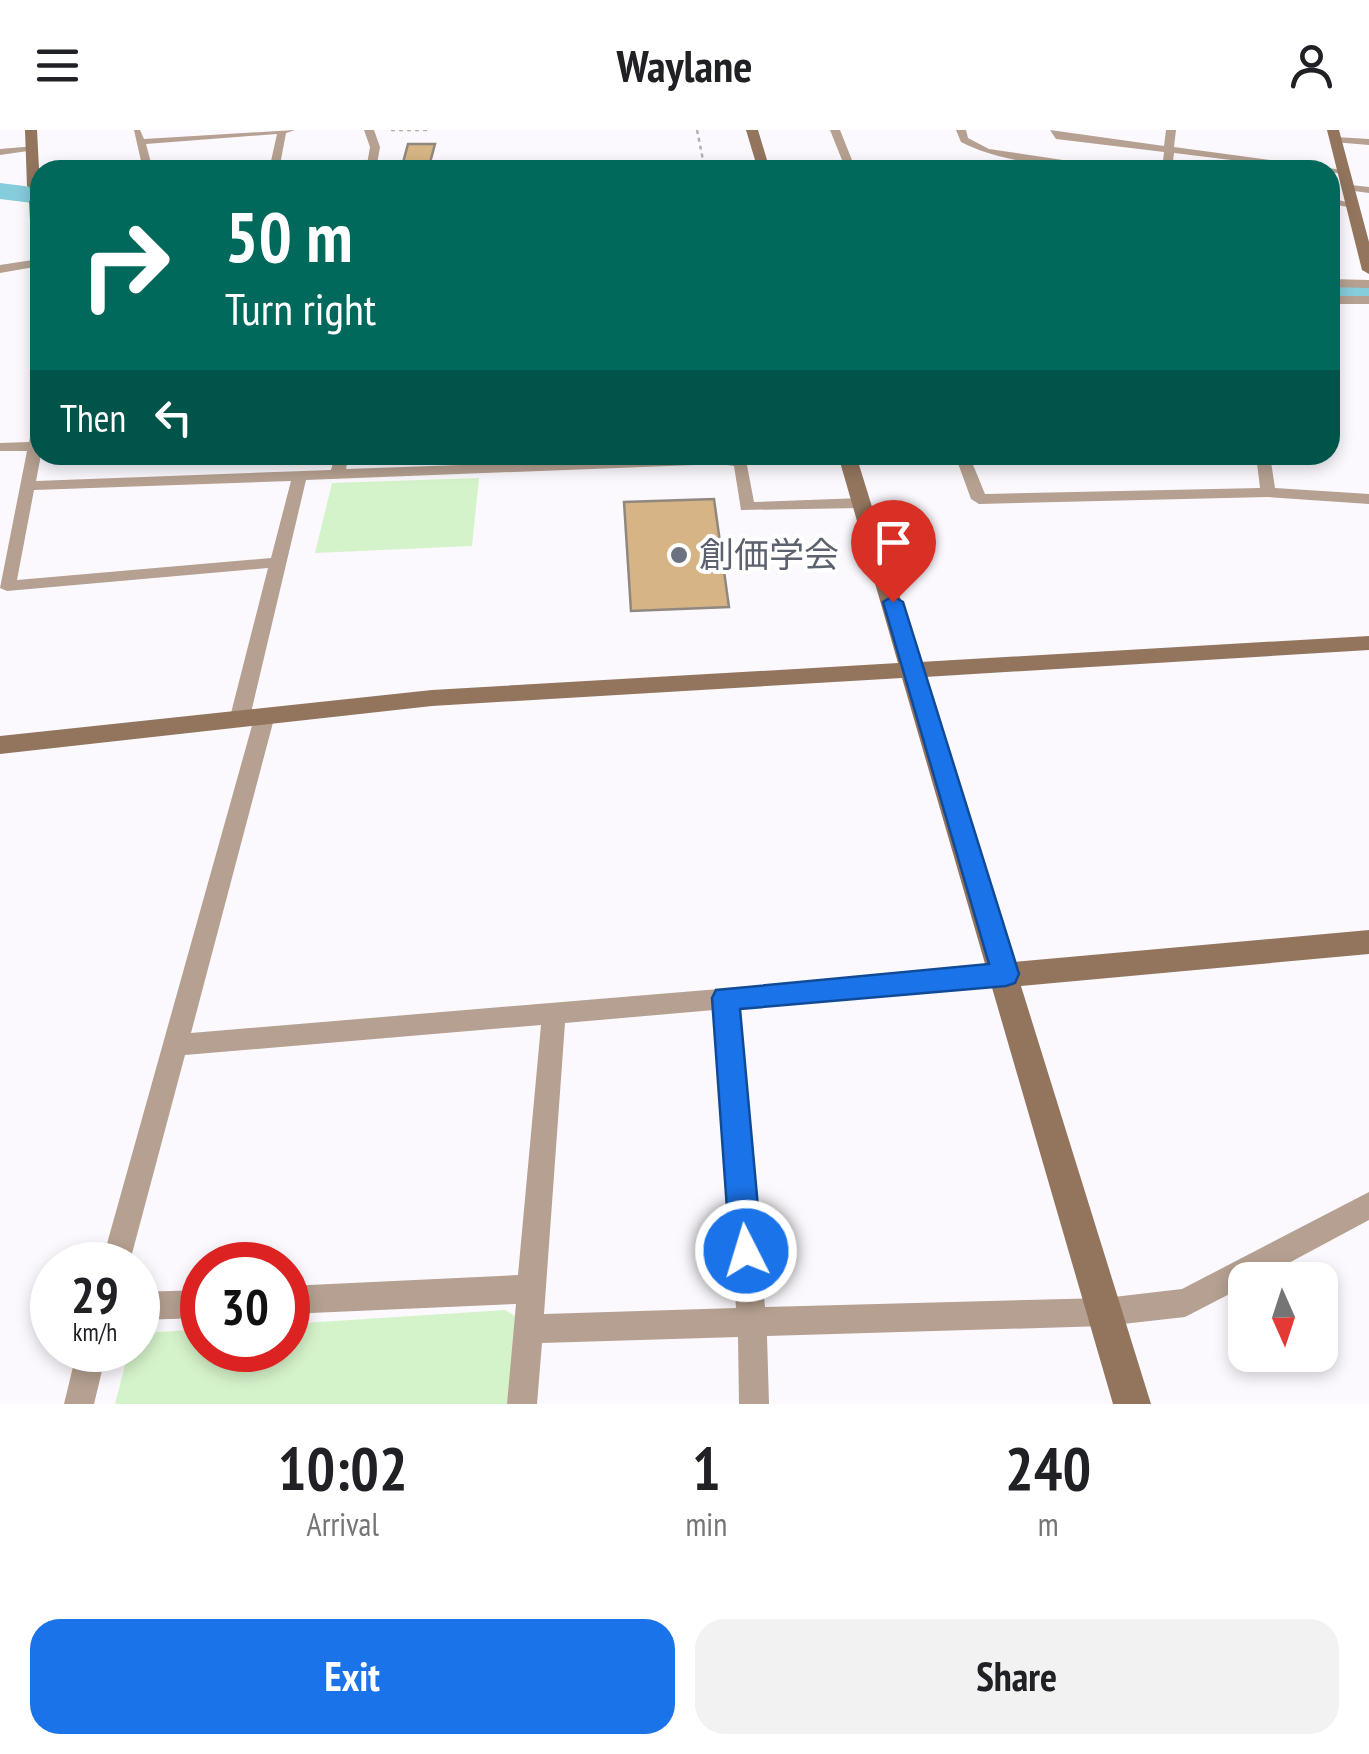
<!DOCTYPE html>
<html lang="en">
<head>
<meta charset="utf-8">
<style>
  :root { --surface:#fff; --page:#f2f2f2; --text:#202124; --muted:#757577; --accent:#1a73e8 }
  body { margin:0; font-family:"PT Sans Narrow","Noto Sans JP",sans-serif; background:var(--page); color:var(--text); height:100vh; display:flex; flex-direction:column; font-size:38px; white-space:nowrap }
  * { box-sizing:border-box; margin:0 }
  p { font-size:32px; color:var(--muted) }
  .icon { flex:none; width:55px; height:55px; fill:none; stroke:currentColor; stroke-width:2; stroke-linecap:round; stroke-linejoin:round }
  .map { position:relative; height:1274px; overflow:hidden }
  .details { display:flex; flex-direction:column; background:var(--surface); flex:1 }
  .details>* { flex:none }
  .guide { position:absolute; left:30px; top:30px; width:1310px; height:305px; border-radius:30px; box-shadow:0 5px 15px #0003; background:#00695c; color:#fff; overflow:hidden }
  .needle { width:65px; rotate:177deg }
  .controls { position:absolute; left:1228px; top:1132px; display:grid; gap:20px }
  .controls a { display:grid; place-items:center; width:110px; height:110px; border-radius:20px; background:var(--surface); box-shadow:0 5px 15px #0003; font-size:50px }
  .speed { position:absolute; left:30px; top:1112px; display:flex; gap:20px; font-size:50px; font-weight:700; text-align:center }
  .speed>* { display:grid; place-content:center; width:130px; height:130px; border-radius:50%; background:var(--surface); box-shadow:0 5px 15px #0003; line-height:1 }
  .speed small { font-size:25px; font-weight:400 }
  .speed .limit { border:15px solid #d22; background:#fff; color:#111 }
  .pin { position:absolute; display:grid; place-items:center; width:85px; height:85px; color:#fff; margin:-102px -42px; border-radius:50% 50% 50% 0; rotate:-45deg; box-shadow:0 0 10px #0007 }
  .pin .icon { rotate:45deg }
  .me { position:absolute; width:110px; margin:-55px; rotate:355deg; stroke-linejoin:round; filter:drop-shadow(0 0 8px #0008) }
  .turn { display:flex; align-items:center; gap:35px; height:210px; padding:0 30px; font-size:45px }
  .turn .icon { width:130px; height:130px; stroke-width:2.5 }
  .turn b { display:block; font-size:70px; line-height:85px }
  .then { display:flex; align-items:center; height:95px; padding:0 30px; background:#0003; gap:20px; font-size:38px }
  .eta { display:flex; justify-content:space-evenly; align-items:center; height:170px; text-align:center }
  .eta b { font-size:60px; font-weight:700; line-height:70px }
  .button { display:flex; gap:20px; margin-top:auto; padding:20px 30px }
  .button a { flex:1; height:115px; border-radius:30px; background:var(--accent); color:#fff; font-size:40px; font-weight:700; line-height:115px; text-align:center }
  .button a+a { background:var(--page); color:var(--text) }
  header { display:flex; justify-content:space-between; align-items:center; height:130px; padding:0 30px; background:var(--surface); font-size:45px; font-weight:700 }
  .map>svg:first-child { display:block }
</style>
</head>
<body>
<header><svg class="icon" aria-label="menu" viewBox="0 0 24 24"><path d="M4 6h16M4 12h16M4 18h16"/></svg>Waylane<svg class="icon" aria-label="person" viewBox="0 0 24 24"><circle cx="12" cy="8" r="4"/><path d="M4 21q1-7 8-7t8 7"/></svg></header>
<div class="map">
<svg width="1369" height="1274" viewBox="0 0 1369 1274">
  <rect width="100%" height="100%" fill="#fcf9fe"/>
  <path fill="#d5f3ca" d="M479,348l-7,68 -157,7 17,-70z
    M505,1180l10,6 -6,88h-394l14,-54h9v-10l7,-7 57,-4v21h86v-26z"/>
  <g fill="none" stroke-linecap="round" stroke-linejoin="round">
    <path fill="#85ccdc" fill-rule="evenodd" d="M0,53l40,5v16l-40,-5z
      M1330,153h39v18h-39z"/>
  </g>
  <path fill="#d6b485" stroke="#90887e" stroke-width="2.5" d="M408,14h27l-7,26h-27z
    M714,369l15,108 -98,4 -7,-109z"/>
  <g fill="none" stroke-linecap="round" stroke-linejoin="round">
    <path stroke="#b2afb3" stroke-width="2.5" stroke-dasharray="4 4" stroke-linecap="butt" d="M391,0h40
      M697,0l8,40"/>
    <path fill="#b5a091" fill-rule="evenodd" d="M134,0h6l4,9 151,-9 -9,3 -7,37h-10l8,-36 -131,10 7,26h-10z
      M364,0h10l6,17 -4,23h-10l4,-23z
      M830,0h10l16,40h-10z
      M956,0h10l2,8 21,11 141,21c-51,0 -125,-5 -169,-28z
      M1050,0l114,16 2,-16h10l-2,17 176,24 -5,3 -171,-21 -2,17h-10l2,-18 -108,-13z
      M1336,7l33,2v6l-36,-3z
      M35,16v4l-35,5v-6z
      M34,53l6,1v21l-9,-4 -2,-15z
      M1351,55l18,2v6l-22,-3 -1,-2z
      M1330,68l29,7 -5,3 -24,-4z
      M39,129l1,7 -40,7v-8z
      M1330,149l39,1v8l-39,-1z
      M1330,166h39v8h-39z
      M40,291l1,34 -5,26 295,-11 4,-15h14l-3,14 374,-13 26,4 8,42 107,-4 8,5 -8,5 -120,2 -7,-44 -14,-2 -414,16 -56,237 -10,7 -10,-7 38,-149 -261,23 -7,-3 27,-137h-27v-8l29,-1 4,-17zM291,351l-20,77 -254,22 17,-90z
      M955,325h14l16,39 275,-6 -4,-33h14l5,33 94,6v10l-101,-7 -289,7 -8,-5z
      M265,578l10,7 -84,318 814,-68 8,3 4,7 -4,7 -8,3 -267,23 27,299 340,-9 77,-9 187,-97v28l-112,60h-12v6l-60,31 -80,9 -338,10 2,68h-30l-1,-67 -196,6 -5,61h-30l9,-100 -228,10v-28l230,-11 23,-250 -356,30 -56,210h-28l154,-550zM714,880l22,298 -192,6 21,-291z
      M202,1160v28l-64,2v-28z
      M77,1220h30l-13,54h-30z"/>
    <path fill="#93755e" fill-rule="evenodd" d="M25,0h12l3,57 -6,3 -7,-4z
      M746,0h12l12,40h-12z
      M1327,0h12l30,112v32l-7,-4z
      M36,67l4,1v82l-7,-4 -4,-75z
      M838,325h18l64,207 449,-26v14l-444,27 89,285 355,-32v24l-348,32 130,418h-38l-211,-726 -470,28 -432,48v-18l432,-46 466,-27z"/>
  </g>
  <path fill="#1a73e8" stroke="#114b97" stroke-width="2.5" d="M893,466l10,6 116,372 -4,9 -9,3 -266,23 22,242 -5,11 -11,5 -11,-5 -5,-11 -18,-253 4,-8 273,-26 -106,-362z"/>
  <circle fill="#6b7280" stroke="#fff" stroke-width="4" cx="679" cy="425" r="10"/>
  <g text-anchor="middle" stroke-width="8" stroke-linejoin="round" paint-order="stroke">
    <g font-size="35" fill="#5b616d" stroke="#fff" text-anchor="start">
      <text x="699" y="437">創価学会</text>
    </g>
  </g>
</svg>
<div class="controls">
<a><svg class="needle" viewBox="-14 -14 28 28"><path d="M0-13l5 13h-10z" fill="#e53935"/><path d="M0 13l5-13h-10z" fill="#757577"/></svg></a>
</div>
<div class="speed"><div>29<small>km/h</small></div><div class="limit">30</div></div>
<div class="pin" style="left:893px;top:472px;background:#d93025"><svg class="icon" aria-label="arrive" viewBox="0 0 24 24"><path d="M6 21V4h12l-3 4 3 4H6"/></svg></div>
<svg class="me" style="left:746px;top:1121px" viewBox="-20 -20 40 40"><circle r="17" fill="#1a73e8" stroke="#fff" stroke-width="3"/><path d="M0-11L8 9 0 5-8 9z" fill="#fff"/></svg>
<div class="guide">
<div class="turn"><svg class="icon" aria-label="right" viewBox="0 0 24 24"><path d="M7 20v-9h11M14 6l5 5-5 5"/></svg><div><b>50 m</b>Turn right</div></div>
<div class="then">Then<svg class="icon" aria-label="left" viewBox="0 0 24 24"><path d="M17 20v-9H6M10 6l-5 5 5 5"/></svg></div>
</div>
</div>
<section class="details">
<div class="eta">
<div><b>10:02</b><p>Arrival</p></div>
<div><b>1</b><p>min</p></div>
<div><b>240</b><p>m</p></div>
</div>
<div class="button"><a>Exit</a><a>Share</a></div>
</section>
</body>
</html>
